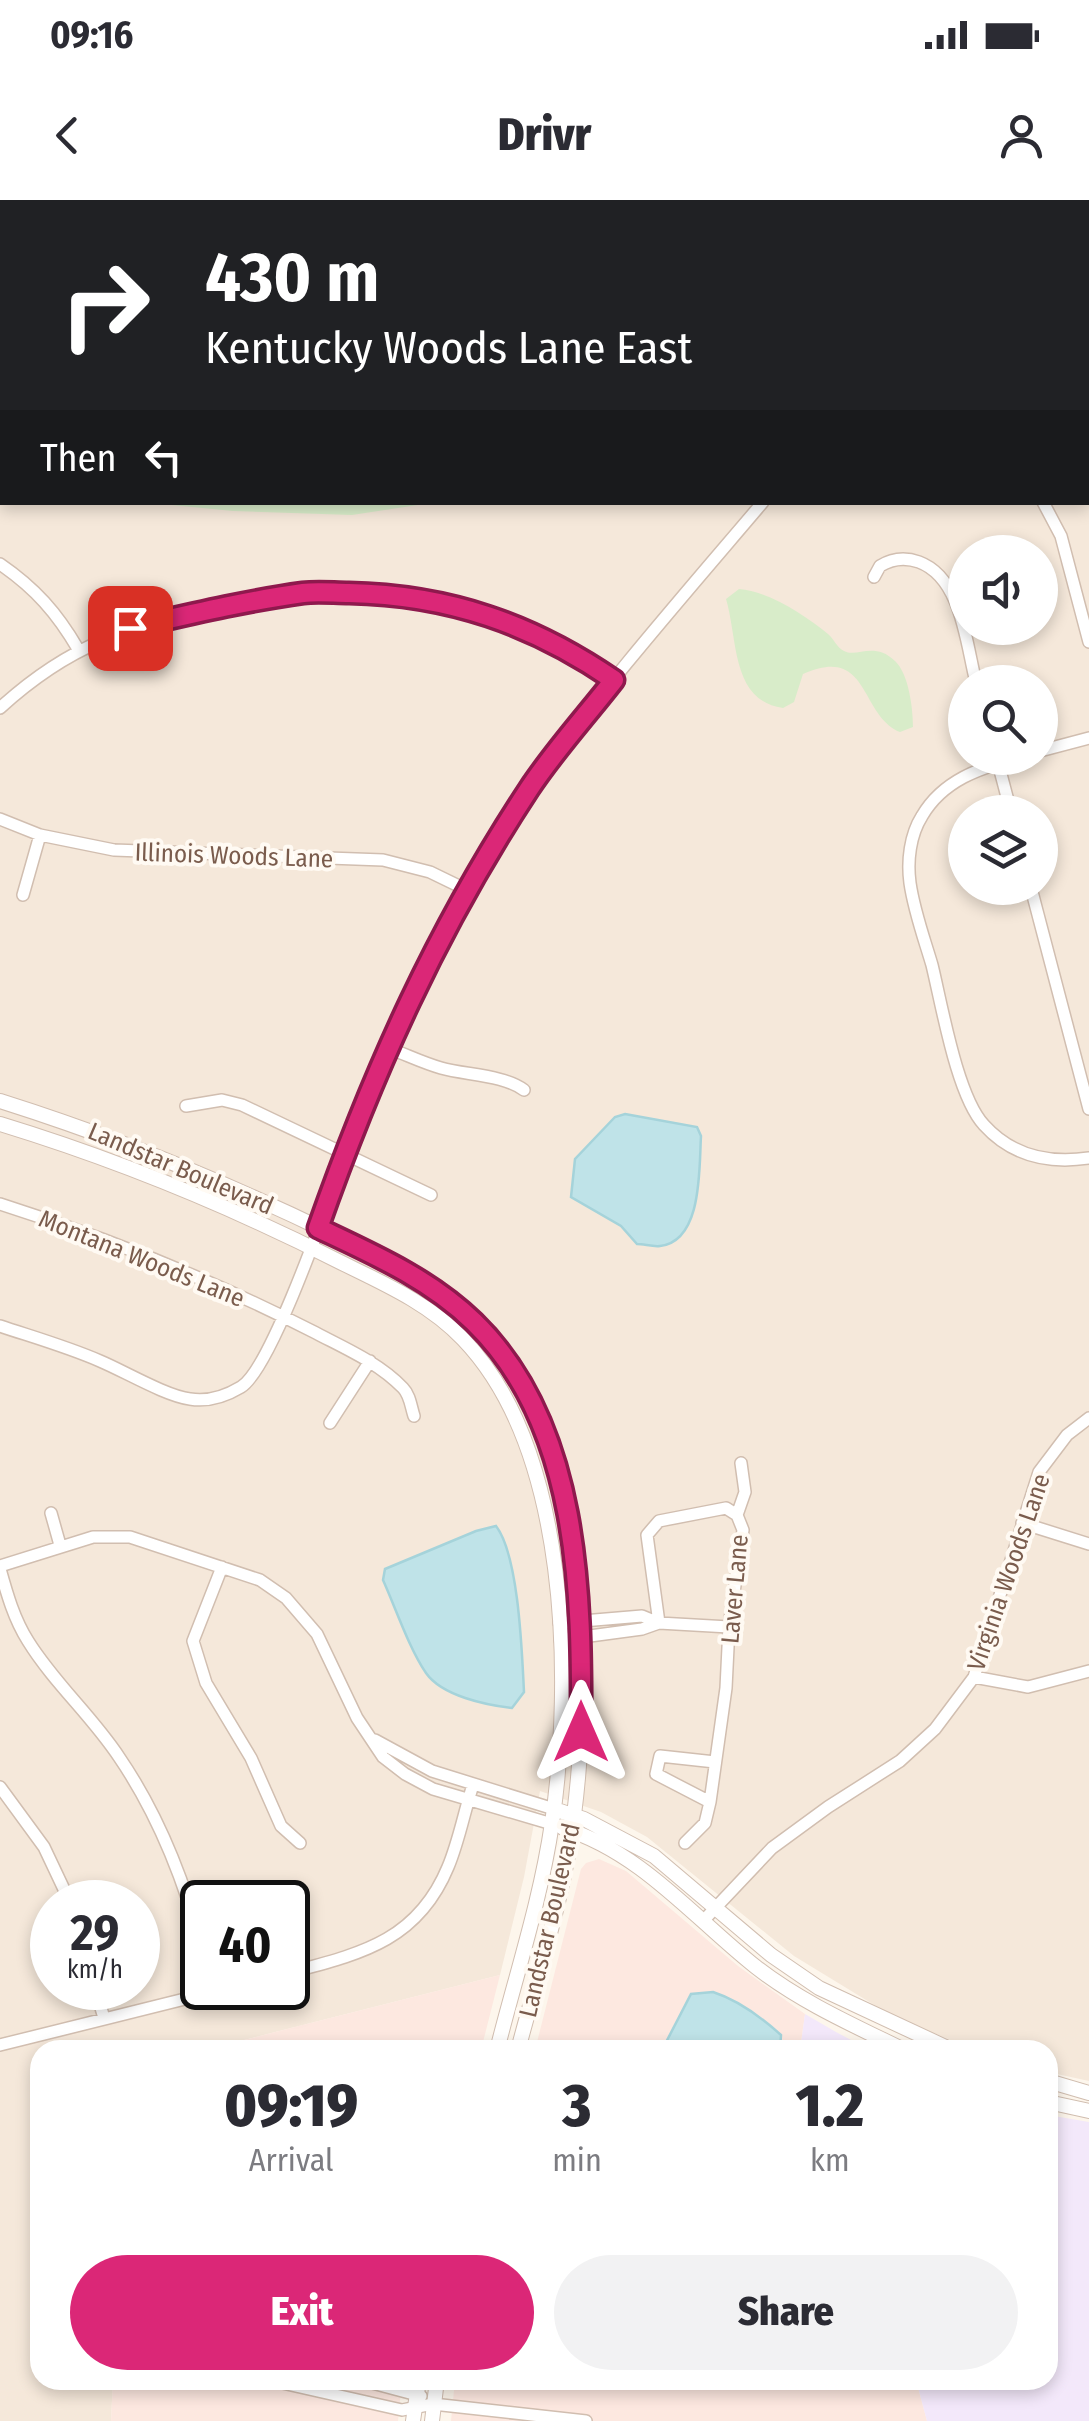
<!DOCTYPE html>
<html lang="en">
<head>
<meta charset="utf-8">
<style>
  :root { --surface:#fff; --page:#f2f2f3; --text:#2b2b33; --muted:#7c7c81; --accent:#db2777 }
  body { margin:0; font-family:"Fira Sans Condensed",sans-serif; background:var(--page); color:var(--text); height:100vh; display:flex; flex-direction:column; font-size:38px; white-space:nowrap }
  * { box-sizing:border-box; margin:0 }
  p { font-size:32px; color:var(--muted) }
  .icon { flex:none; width:55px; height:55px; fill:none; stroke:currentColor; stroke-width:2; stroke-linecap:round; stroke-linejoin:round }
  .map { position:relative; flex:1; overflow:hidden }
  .sheet { position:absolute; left:30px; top:1840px; width:1028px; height:350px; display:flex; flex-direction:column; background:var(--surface); border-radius:30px; box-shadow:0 5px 15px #0003 }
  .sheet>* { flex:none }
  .hud { position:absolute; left:0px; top:0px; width:1090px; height:305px; box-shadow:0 5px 15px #0003; background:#202124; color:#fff; overflow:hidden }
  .fabs { position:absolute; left:948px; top:335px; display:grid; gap:20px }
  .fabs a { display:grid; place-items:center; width:110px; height:110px; border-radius:50%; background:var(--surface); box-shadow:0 5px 15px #0003; font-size:50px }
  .speed { position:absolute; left:30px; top:1680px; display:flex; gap:20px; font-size:50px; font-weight:700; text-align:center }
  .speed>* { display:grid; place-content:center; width:130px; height:130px; border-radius:50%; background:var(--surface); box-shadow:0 5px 15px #0003; line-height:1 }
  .speed small { font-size:25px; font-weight:400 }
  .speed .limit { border:5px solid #111; border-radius:15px; background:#fff; color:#111 }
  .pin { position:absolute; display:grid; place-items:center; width:85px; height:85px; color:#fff; margin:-42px; border-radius:20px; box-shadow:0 5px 15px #0006 }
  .me { position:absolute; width:110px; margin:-55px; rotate:0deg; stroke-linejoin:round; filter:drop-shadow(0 0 8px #0008) }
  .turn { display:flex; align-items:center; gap:35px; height:210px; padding:0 40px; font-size:45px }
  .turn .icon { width:130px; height:130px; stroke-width:2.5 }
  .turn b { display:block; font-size:70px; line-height:85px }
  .then { display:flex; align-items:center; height:95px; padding:0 40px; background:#0003; gap:20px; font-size:38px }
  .eta { display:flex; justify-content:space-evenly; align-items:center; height:170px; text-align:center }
  .eta b { font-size:60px; font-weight:800; line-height:70px }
  .cta { display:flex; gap:20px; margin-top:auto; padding:20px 40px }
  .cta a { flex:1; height:115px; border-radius:60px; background:var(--accent); color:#fff; font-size:40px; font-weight:800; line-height:115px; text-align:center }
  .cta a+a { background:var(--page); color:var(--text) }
  .status { display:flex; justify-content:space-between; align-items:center; height:70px; padding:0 50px; background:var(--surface); direction:ltr }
  .status svg { height:28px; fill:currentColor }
  header { display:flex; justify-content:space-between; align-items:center; height:130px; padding:0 40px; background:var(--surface); font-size:45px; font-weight:800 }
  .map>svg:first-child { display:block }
</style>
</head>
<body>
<div class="status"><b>09:16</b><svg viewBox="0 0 49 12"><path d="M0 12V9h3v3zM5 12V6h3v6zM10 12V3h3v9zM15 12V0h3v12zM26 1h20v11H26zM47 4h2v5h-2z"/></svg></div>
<header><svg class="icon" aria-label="back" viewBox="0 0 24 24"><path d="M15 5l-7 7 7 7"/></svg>Drivr<svg class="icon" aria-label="person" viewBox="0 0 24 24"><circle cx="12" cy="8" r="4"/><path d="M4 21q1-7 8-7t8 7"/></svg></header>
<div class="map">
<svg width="1089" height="2221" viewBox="0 0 1089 2221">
  <rect width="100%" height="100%" fill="#fdf6ec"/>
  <path fill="#f5e8da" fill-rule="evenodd" d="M0,0h1089v1881l-41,-9v-22h-74l-85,-36 -95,-58 -147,-119 -46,-25 -61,-21 -16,86 -24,98 -276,70 -2,5h-182v330h73l-2,41h-111zM2,2h1086v300h-1086zM965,352h75v76h-75zM965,482h75v76h-75zM965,612h75v76h-75zM52,1702h86v86h-86zM202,1702h86v86h-86z"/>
  <path fill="#fde8e0" d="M599,1659l27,12 112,95 67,48 -5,36h-265l46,-181 5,-6z
    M500,1775l-19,75h-259l2,-5z
    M113,2180h289l-4,41h-287z
    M455,2180h461l11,41h-476z"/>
  <path fill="#f3e8fa" d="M805,1814l31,18 34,18h-70z
    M1048,1915l41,7v299h-162l-11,-41h132z"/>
  <path fill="#d8ecc9" d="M0,0h760l-758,2v256z
    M151,303h280l-79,12 -119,-4z
    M739,389c29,2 66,26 89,45 6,5 9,14 16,17 13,7 30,-10 51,10 14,13 18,48 18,66l-13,5c-41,-17 -30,-88 -97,-58l-9,28 -11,6c-52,-7 -45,-69 -57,-109z"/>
  <path fill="#bfe3e8" stroke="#a5d3da" stroke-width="2.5" d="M625,914l72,13 4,9c-2,31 2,105 -41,110 -7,1 -16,-2 -23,-2l-16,-18 -50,-29 4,-38 40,-42z
    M496,1326c23,30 26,128 28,166l-12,16c-26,-3 -70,-12 -86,-35 -17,-25 -30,-64 -43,-93l2,-11 91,-38z
    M713,1792c25,8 48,25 68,43l-1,15h-118l29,-56z"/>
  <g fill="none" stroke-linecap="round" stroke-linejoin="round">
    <g stroke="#d1beb0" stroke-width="14">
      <path id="minor" d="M1085,0v2
        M782,2v-2
        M1088,12l1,6
        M1043,302l18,34 28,106
        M0,364c35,24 57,49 78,85
        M874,377l6,-11c13,-8 25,-9 39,-4 43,16 47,82 57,120
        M0,508c70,-64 126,-81 217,-99 29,-5 60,-14 89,-17 111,-9 218,27 308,89
        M1040,551l49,-13
        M1017,558c-37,10 -74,22 -95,58 -12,19 -15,45 -12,67 4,28 14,55 22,82 10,41 25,131 52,160 28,31 65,39 105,33
        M997,559l14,53
        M0,619l40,16 74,15 269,10 47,12 37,18
        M1031,688l58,221
        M23,695l17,-60
        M388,848c17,6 35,15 53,20 25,7 63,7 83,22
        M186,906l36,-6 20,5 189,90
        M0,1004c107,34 212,76 312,127 32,17 66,31 91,57 7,7 8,19 11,28
        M0,1126c33,11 68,21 100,35 24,10 66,35 90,38 18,3 36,-3 51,-12 35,-21 105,-238 126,-289 45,-109 96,-218 166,-314 71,-98 151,-189 230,-282
        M330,1223l40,-62
        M51,1313l9,32
        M737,1315l8,-23 -4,-29
        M1022,1323l67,21
        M0,1366l93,-29h37l130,43 26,18 31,36 40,84 26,39 22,17 28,15 119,35
        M222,1367l-29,74 13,42 45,75 30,68 19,17
        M0,1369c7,25 14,50 28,72 26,42 64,75 91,116 39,57 65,123 83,190
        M559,1423l83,-7 17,7 70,4
        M659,1423l-12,-88 12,-14 67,-13 11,7 6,15 -14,97 -3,61 -16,114 -5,21 -20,20
        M560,1440l82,-11 17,-6
        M974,1477l54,10 61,-16
        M375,1540l57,31 122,38
        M0,1587l44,60 26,55
        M710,1602l-54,-28 4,-18 55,6
        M703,1721l69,-73 56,-41 72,-46 35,-32 39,-52 65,-205 28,-37 22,-17
        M288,1773c71,-19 129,-31 160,-106 11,-26 16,-55 25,-82
        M95,1788l9,30
        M0,1845l229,-57
        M269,2180l133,30 31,-6 153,17
        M361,2180l60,16"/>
    </g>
    <g stroke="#d1beb0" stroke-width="16">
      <path id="tertiary" d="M0,901c114,36 223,80 330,132 51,25 107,50 147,92 27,29 52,63 66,100 43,112 46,271 31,390 -9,79 -36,158 -56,235
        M0,924c118,36 232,83 342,139 43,21 88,41 121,76 106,110 110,341 89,484 -11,76 -36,152 -55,227
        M554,1609l30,10 70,37 117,99 48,33 133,62
        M563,1628c78,24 131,90 193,139 45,35 97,58 148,83
        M1048,1881l41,12
        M1048,1902l41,9
        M413,2221l6,-41
        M432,2221l5,-41"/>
    </g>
    <use href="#minor" stroke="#fff" stroke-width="11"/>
    <use href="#tertiary" stroke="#fff" stroke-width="14"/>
  </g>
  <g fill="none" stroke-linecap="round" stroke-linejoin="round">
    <g stroke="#8e194d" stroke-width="25">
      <path id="route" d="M130,428c57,-13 115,-27 173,-35 15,-2 31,0 46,0 100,2 183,31 265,87 -28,36 -60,71 -85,109 -92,140 -155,280 -211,439 55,26 112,51 156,94 106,103 108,272 107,410"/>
    </g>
    <use href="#route" stroke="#db2777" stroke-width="18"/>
  </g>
  <g text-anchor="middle" stroke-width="8" stroke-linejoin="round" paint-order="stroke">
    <g font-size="25" fill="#7a5c4d" stroke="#fffaf3">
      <text transform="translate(234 655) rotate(2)" y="9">Illinois Woods Lane</text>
      <text transform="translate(181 968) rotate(23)" y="9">Landstar Boulevard</text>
      <text transform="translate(142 1058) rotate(22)" y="9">Montana Woods Lane</text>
      <text transform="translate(1008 1372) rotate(-71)" y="9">Virginia Woods Lane</text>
      <text transform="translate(734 1389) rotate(-85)" y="9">Laver Lane</text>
      <text transform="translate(549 1720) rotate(-77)" y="9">Landstar Boulevard</text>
    </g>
  </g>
</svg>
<div class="fabs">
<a><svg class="icon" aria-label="sound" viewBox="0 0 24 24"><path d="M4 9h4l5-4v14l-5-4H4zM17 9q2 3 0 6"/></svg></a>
<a><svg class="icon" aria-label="search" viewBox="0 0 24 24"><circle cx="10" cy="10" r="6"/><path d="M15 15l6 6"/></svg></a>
<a><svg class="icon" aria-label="layers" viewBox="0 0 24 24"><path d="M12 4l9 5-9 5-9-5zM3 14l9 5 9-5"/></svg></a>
</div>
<div class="speed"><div>29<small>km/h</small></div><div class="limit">40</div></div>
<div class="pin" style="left:130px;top:428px;background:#d93025"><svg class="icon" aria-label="arrive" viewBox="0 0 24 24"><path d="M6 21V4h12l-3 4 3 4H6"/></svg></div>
<svg class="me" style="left:581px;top:1532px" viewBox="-20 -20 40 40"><path d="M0-17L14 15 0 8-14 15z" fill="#db2777" stroke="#fff" stroke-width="4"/></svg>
<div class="hud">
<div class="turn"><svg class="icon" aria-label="right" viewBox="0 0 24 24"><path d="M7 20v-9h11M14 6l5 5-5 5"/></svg><div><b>430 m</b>Kentucky Woods Lane East</div></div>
<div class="then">Then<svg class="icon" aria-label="left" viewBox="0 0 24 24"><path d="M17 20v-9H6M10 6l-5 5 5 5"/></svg></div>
</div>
<section class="sheet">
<div class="eta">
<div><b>09:19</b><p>Arrival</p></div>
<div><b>3</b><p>min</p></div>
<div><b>1.2</b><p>km</p></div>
</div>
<div class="cta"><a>Exit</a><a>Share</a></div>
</section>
</div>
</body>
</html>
